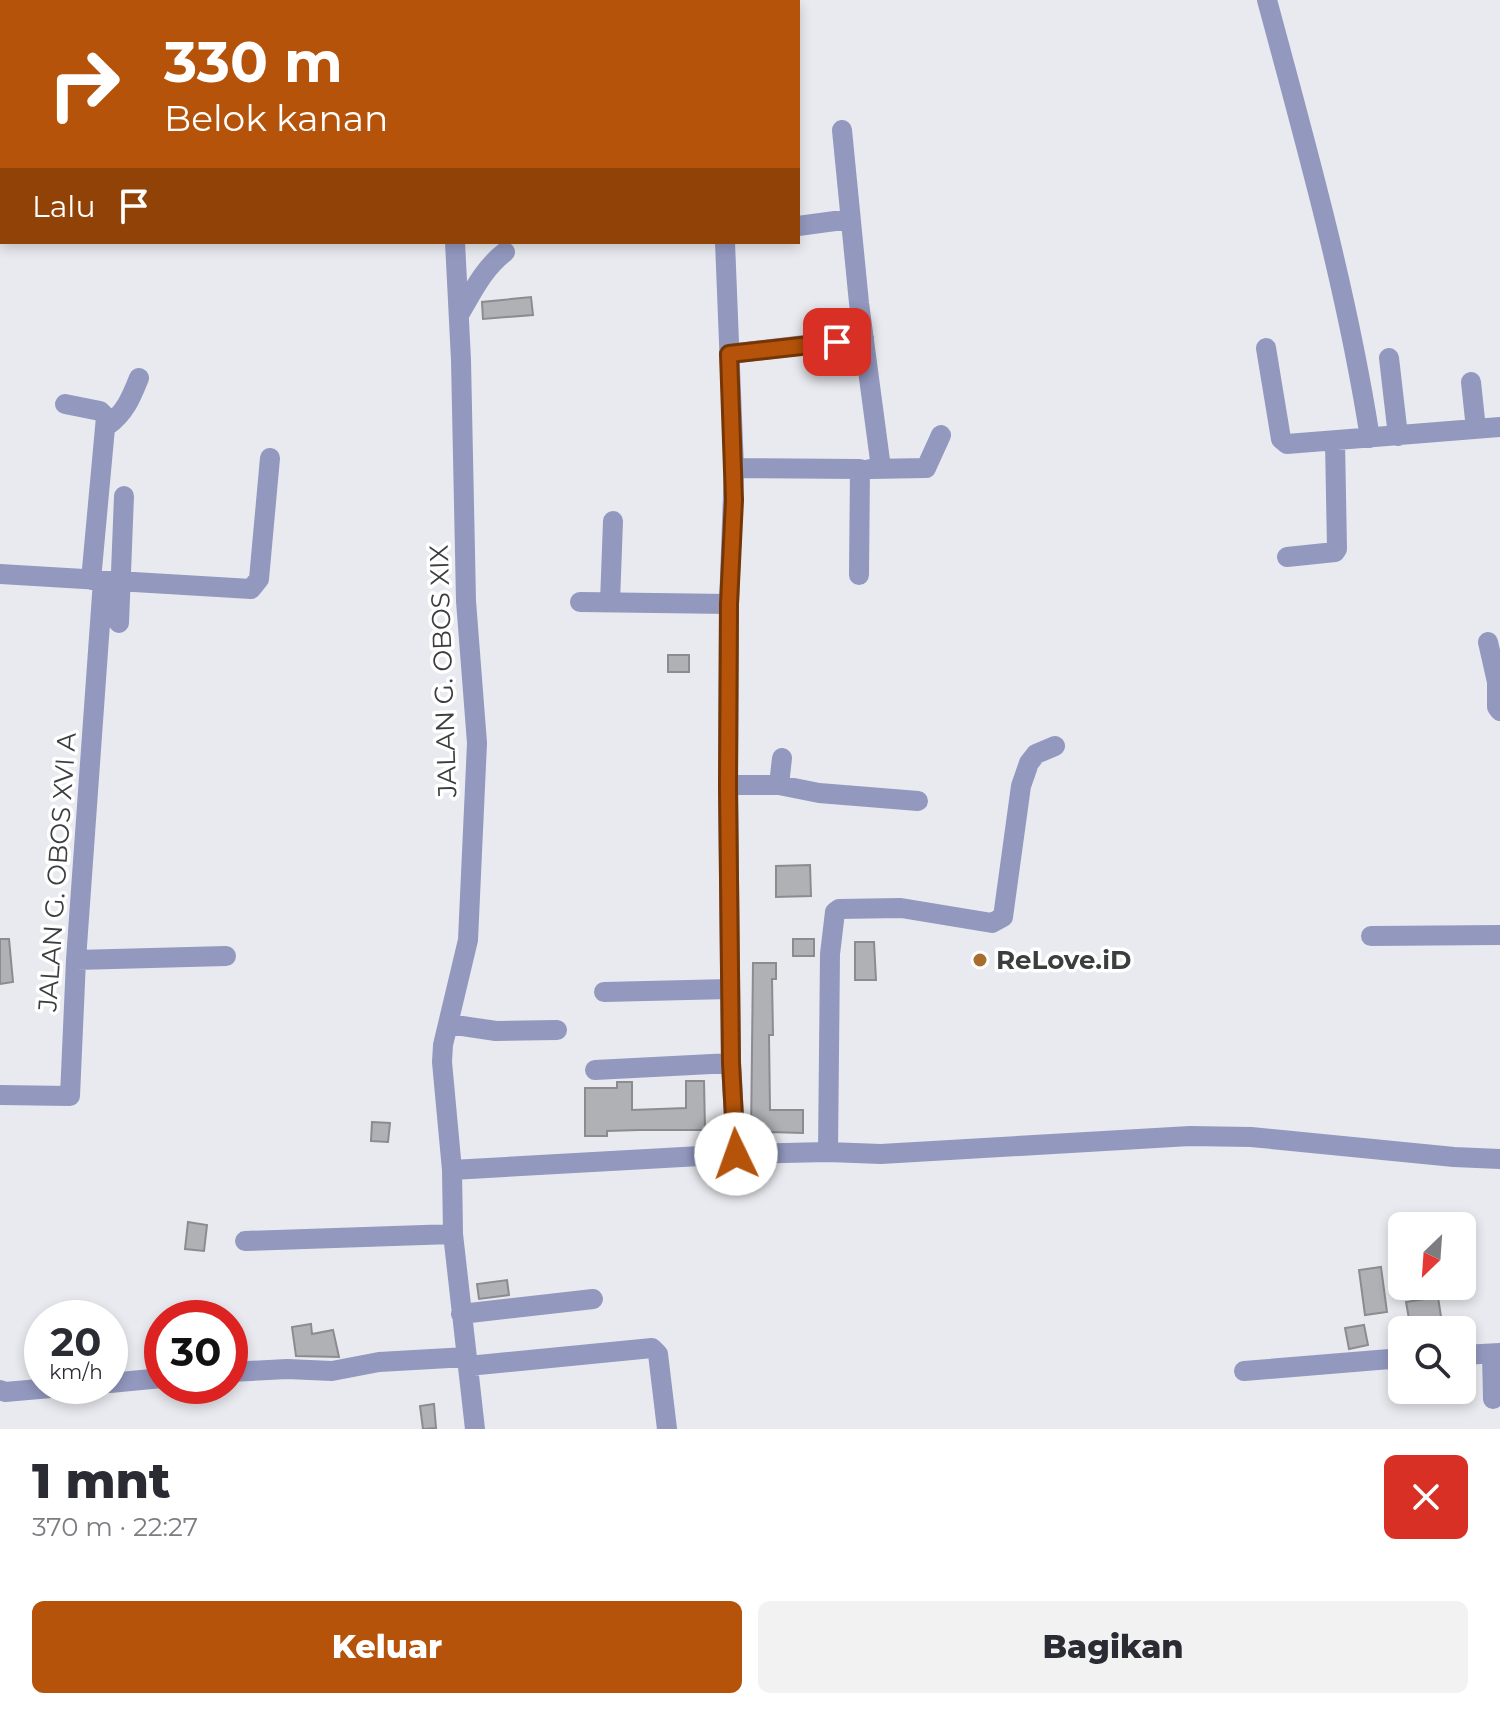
<!DOCTYPE html>
<html lang="id">
<head>
<meta charset="utf-8">
<style>
  :root { --surface:#fff; --page:#f2f2f3; --text:#2b2b33; --muted:#7c7c81; --accent:#b45309 }
  body { margin:0; font-family:Montserrat,sans-serif; background:var(--page); color:var(--text); height:100vh; display:flex; flex-direction:column; font-size:30px; white-space:nowrap }
  * { box-sizing:border-box; margin:0 }
  p { font-size:26px; color:var(--muted) }
  .icon { flex:none; width:44px; height:44px; fill:none; stroke:currentColor; stroke-width:2; stroke-linecap:round; stroke-linejoin:round }
  .map { position:relative; height:1429px; overflow:hidden }
  .drawer { display:flex; flex-direction:column; background:var(--surface); flex:1 }
  .drawer>* { flex:none }
  .hud { position:absolute; left:0px; top:0px; width:800px; height:244px; box-shadow:0 4px 12px #0003; background:#b45309; color:#fff; overflow:hidden }
  .needle { width:52px; rotate:205deg }
  .buttons { position:absolute; left:1388px; top:1212px; display:grid; gap:16px }
  .buttons a { display:grid; place-items:center; width:88px; height:88px; border-radius:12px; background:var(--surface); box-shadow:0 4px 12px #0003; font-size:40px }
  .speed { position:absolute; left:24px; top:1300px; display:flex; gap:16px; font-size:40px; font-weight:700; text-align:center }
  .speed>* { display:grid; place-content:center; width:104px; height:104px; border-radius:50%; background:var(--surface); box-shadow:0 4px 12px #0003; line-height:1 }
  .speed small { font-size:20px; font-weight:400 }
  .speed .limit { border:12px solid #d22; background:#fff; color:#111 }
  .pin { position:absolute; display:grid; place-items:center; width:68px; height:68px; color:#fff; margin:-34px; border-radius:16px; box-shadow:0 4px 12px #0006 }
  .me { position:absolute; width:88px; margin:-44px; rotate:357deg; stroke-linejoin:round; filter:drop-shadow(0 0 6px #0008) }
  .turn { display:flex; align-items:center; gap:28px; height:168px; padding:0 32px; font-size:36px }
  .turn .icon { width:104px; height:104px; stroke-width:2.5 }
  .turn b { display:block; font-size:56px; line-height:68px }
  .then { display:flex; align-items:center; height:76px; padding:0 32px; background:#0003; gap:16px; font-size:30px }
  .round { display:grid; place-items:center; flex:none; width:84px; height:84px; border-radius:12px; background:var(--page) }
  .summary { display:flex; align-items:center; justify-content:space-between; height:136px; padding:0 32px }
  h1 { font-size:48px; font-weight:800; line-height:60px }
  .action { display:flex; gap:16px; margin-top:auto; padding:16px 32px }
  .action a { flex:1; height:92px; border-radius:12px; background:var(--accent); color:#fff; font-size:32px; font-weight:800; line-height:92px; text-align:center }
  .action a+a { background:var(--page); color:var(--text) }
  .map>svg:first-child { display:block }
</style>
</head>
<body>
<div class="map">
<svg width="1500" height="1429" viewBox="0 0 1500 1429">
  <rect width="100%" height="100%" fill="#e9eaef"/>
  <path fill="#b0b1b5" stroke="#8b8b90" stroke-width="2" d="M531,297l2,18 -50,4 -1,-17z
    M668,655h21v17h-21z
    M810,865l1,31 -35,1v-31z
    M0,939h9l4,43 -13,2z
    M793,939h21v17h-21z
    M855,942h19l2,38h-21z
    M753,963h23v16h-4l1,56h-4l1,75h33v23l-34,-1v5h-18z
    M686,1081h18l1,49h-66l-32,1v5h-22v-48h32v-6h15v28l54,-2z
    M372,1122l18,1 -2,19 -17,-1z
    M188,1222l19,3 -3,26 -19,-2z
    M1381,1267l6,45 -22,3 -6,-45z
    M507,1280l2,15 -30,4 -2,-15z
    M1438,1297l5,33h-32l-5,-28z
    M311,1324l1,10 21,-4 6,27 -43,-1 -4,-29z
    M1364,1325l4,20 -19,4 -4,-21z
    M434,1404l2,24 -13,1 -3,-23z"/>
  <g fill="none" stroke-linecap="round" stroke-linejoin="round">
    <path stroke="#9398bf" stroke-width="20" d="M1267,0c39,145 80,290 103,438
      M81,2l1,-2
      M507,2l1,-2
      M0,127l2,-3
      M842,130l17,173 22,165
      M798,226l52,-7
      M0,229l2,1
      M455,242l6,118 5,241 11,142 -9,197 -25,105 -1,17 10,108 1,64 22,195
      M725,242l9,226 -5,136 -1,181 3,278 5,91
      M459,315c14,-24 25,-47 46,-63
      M1266,348l15,91 6,5 213,-17
      M729,354l135,-16
      M1389,358l9,78
      M1471,382l5,47
      M65,404l35,7 6,6 -15,163
      M107,426c18,-13 24,-28 32,-48
      M734,468l126,1 -1,106
      M870,469l56,-1 15,-33
      M1287,557l48,-5 2,-3 -2,-108
      M0,574l251,15 8,-10 11,-121
      M580,602l149,2
      M610,602l3,-81
      M119,623l5,-127
      M1488,642l9,40v25l3,4
      M728,785h51l40,8 99,8
      M779,785l3,-27
      M1371,936l129,-1
      M76,960l150,-4
      M604,992l126,-3
      M449,1024l47,7 61,-1
      M595,1070l136,-7
      M0,1095l70,1 6,-136 27,-379
      M828,1152l2,-198 5,-42 4,-3 62,-1 91,15 11,-6 18,-131 8,-23 7,-9 19,-8
      M452,1170l284,-16 92,-2 53,2 309,-18 61,1 203,20 46,2
      M245,1241l208,-7
      M461,1314l132,-15
      M1492,1354l1,45
      M1462,1355l38,-2
      M468,1366l184,-18 6,6 9,75
      M1244,1371l158,-13
      M230,1372l57,-3 45,2 47,-9 88,-5
      M110,1383l52,-5
      M0,1390l5,2 69,-6"/>
  </g>
  <g fill="none" stroke-linecap="round" stroke-linejoin="round">
    <g stroke="#753606" stroke-width="20">
      <path id="route" d="M736,1154l-5,-91 -3,-278 1,-181 5,-104 -5,-146 108,-12"/>
    </g>
    <use href="#route" stroke="#b45309" stroke-width="14"/>
  </g>
  <circle fill="#a96d2f" stroke="#fff" stroke-width="3" cx="980" cy="960" r="8"/>
  <g text-anchor="middle" stroke-width="7" stroke-linejoin="round" paint-order="stroke">
    <g font-size="26" fill="#3c3d3f" stroke="#fff">
      <text transform="translate(443 671) rotate(-92)" y="9">JALAN G. OBOS XIX</text>
      <text transform="translate(57 872) rotate(-86)" y="9">JALAN G. OBOS XVI A</text>
    </g>
    <g font-size="26" font-weight="bold" fill="#3c3d3f" stroke="#fff" text-anchor="start">
      <text x="996" y="969">ReLove.iD</text>
    </g>
  </g>
</svg>
<div class="buttons">
<a><svg class="needle" viewBox="-14 -14 28 28"><path d="M0-13l5 13h-10z" fill="#e53935"/><path d="M0 13l5-13h-10z" fill="#7c7c81"/></svg></a>
<a><svg class="icon" aria-label="search" viewBox="0 0 24 24"><circle cx="10" cy="10" r="6"/><path d="M15 15l6 6"/></svg></a>
</div>
<div class="speed"><div>20<small>km/h</small></div><div class="limit">30</div></div>
<div class="pin" style="left:837px;top:342px;background:#d93025"><svg class="icon" aria-label="arrive" viewBox="0 0 24 24"><path d="M6 21V4h12l-3 4 3 4H6"/></svg></div>
<svg class="me" style="left:736px;top:1154px" viewBox="-20 -20 40 40"><circle r="19" fill="#fff"/><path d="M0-13L10 11 0 6-10 11z" fill="#b45309"/></svg>
<div class="hud">
<div class="turn"><svg class="icon" aria-label="right" viewBox="0 0 24 24"><path d="M7 20v-9h11M14 6l5 5-5 5"/></svg><div><b>330 m</b>Belok kanan</div></div>
<div class="then">Lalu<svg class="icon" aria-label="arrive" viewBox="0 0 24 24"><path d="M6 21V4h12l-3 4 3 4H6"/></svg></div>
</div>
</div>
<section class="drawer">
<div class="summary"><div><h1>1 mnt</h1><p>370 m · 22:27</p></div><a class="round" style="background:#d93025;color:#fff"><svg class="icon" aria-label="close" viewBox="0 0 24 24"><path d="M6 6l12 12M18 6L6 18"/></svg></a></div>
<div class="action"><a>Keluar</a><a>Bagikan</a></div>
</section>
</body>
</html>
